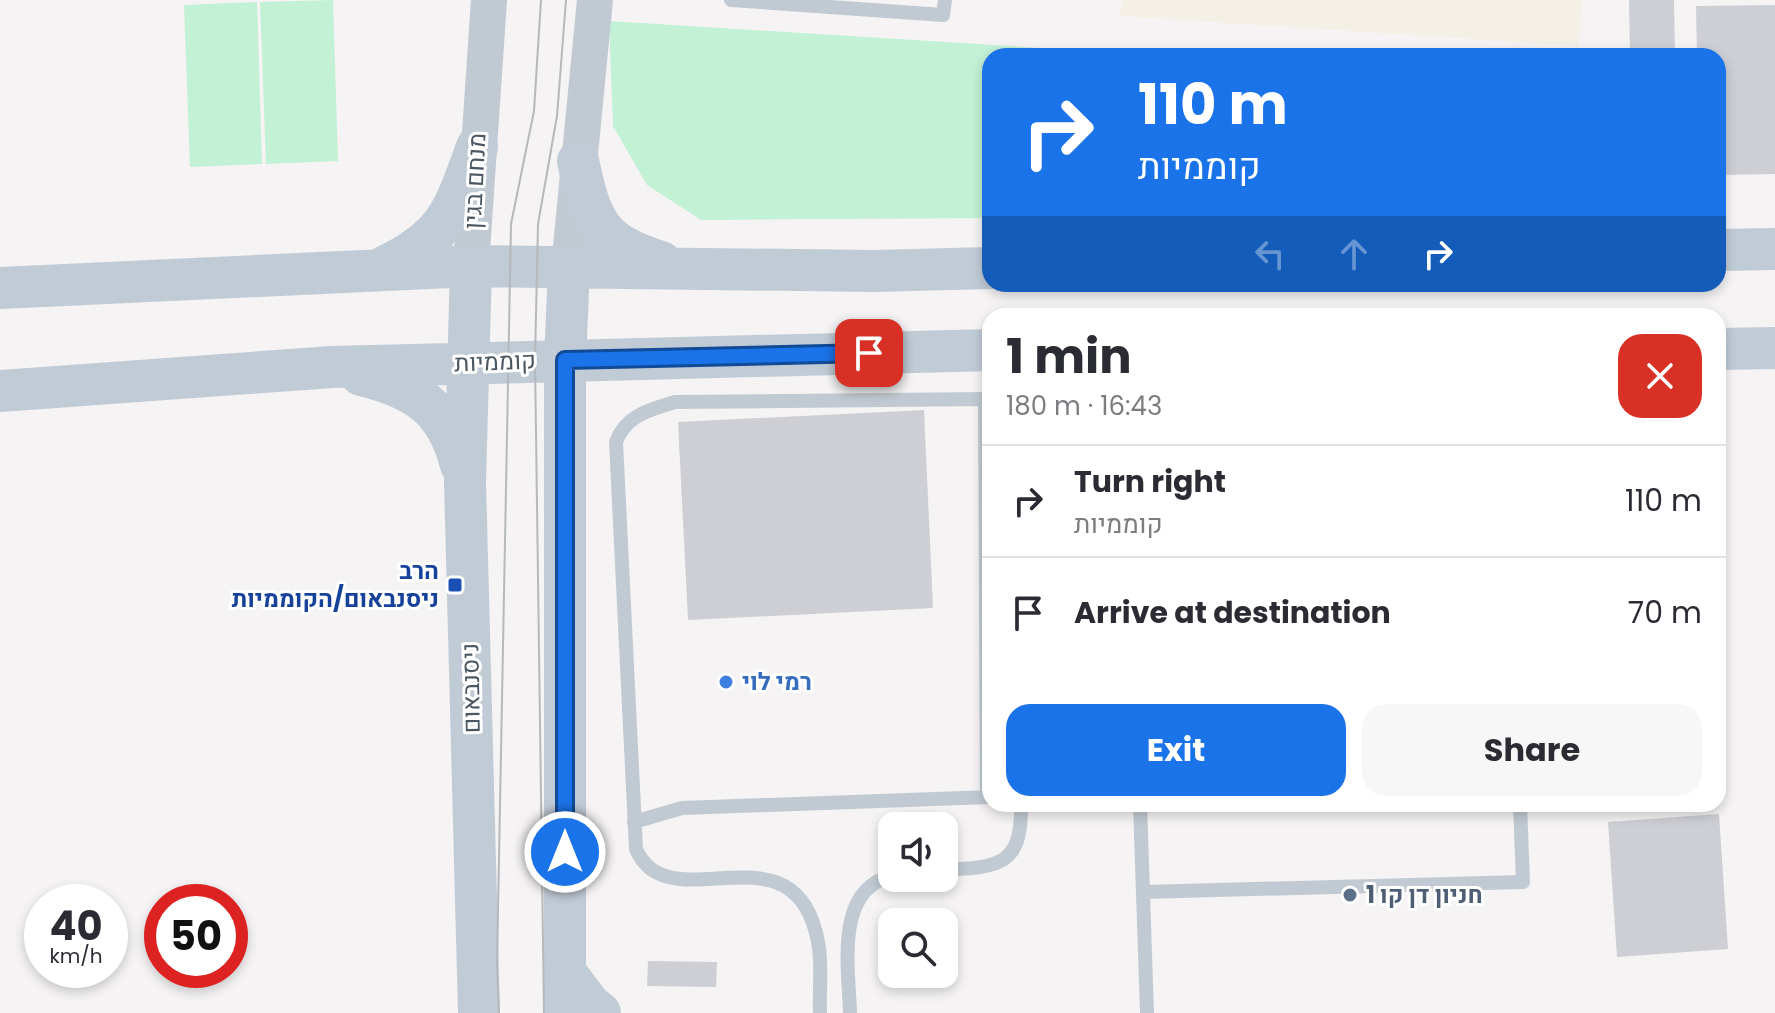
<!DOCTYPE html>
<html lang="en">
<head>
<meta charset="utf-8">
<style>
  :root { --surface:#fff; --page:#f7f7f7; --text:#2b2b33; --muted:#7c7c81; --line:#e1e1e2; --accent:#1a73e8 }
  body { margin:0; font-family:Poppins,Heebo,sans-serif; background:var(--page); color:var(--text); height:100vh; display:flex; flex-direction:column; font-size:30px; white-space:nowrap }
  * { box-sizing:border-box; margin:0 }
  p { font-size:26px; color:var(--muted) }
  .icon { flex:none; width:44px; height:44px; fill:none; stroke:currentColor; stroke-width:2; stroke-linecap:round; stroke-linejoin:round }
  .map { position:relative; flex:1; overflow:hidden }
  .drawer { position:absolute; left:982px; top:308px; width:744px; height:504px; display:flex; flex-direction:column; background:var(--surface); border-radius:24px; box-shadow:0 4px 12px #0003 }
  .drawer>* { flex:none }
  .guide { position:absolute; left:982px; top:48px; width:744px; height:244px; border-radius:24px; box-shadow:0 4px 12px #0003; background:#1a73e8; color:#fff; overflow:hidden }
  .tools { position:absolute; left:878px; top:812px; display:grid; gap:16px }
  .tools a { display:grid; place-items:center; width:80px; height:80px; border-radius:16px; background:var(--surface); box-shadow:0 4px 12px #0003; font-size:40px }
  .speed { position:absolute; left:24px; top:884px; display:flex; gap:16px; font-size:40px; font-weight:700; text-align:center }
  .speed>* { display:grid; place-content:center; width:104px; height:104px; border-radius:50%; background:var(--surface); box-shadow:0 4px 12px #0003; line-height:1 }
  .speed small { font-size:20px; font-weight:400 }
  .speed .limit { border:12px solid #d22; background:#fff; color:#111 }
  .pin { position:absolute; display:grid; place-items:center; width:68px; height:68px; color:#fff; margin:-34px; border-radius:16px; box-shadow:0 4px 12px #0006 }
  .me { position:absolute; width:88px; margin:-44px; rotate:0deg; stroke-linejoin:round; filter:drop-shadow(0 0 6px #0008) }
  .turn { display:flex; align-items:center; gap:28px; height:168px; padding:0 24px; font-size:36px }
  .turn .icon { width:104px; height:104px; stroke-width:2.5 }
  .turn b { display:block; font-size:56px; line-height:68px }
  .lanes { display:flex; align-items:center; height:76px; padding:0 24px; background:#0003; justify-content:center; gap:40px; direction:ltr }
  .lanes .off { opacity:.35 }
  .round { display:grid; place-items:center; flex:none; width:84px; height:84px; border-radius:24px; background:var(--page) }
  .headline { display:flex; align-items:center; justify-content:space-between; height:136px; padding:0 24px }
  h1 { font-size:48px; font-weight:700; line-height:60px }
  .button { display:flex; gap:16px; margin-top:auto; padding:16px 24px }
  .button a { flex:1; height:92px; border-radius:24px; background:var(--accent); color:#fff; font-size:32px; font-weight:700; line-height:92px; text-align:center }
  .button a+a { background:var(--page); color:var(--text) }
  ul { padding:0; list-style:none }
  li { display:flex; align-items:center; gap:24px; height:112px; padding:0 24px; border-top:2px solid var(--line) }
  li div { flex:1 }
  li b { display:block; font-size:30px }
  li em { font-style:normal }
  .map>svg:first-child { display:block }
</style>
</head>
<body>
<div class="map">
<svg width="1775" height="1013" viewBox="0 0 1775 1013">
  <rect width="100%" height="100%" fill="#f5f3f3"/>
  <path fill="#c3f1d5" d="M333,0l5,161 -72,3 -6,-162z
    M257,2l5,162 -72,3 -6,-162z
    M609,21l559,35h-178v162l-289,2 -54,-35 -34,-59z"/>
  <path fill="#f5f0e5" d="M1122,0h461l-5,46 -458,-30z"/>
  <path fill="#cdcfd5" d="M1629,0h45l1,56h-45z
    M1775,5v169l-57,1v-119h-21l-1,-50z
    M1718,405h4v201h-4z
    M924,410l9,198 -245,12 -10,-198z
    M1718,750h3l1,35h-4z
    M1719,814l9,135 -111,8 -9,-135z
    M648,961l69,1 -1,25 -69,-1z"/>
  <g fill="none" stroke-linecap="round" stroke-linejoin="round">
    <path stroke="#c1cad2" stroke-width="14" d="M731,0l212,15 2,-15
      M1140,804l7,209
      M634,822l48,-14 308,-11
      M944,870c56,-3 78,-4 77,-66
      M1143,892l380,-10 -3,-78
      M820,1013c-1,-26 3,-55 -4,-80 -27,-109 -149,-10 -180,-84l-20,-407c10,-27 33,-32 59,-40l310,-3 2,398
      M850,1013c-1,-44 -16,-124 42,-137"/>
    <path stroke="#c1cad2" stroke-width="36" d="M471,266l18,-266
      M569,267l26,-267"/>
    <path stroke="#c1cbd6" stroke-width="42" d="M578,161c13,61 21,82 83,101
      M1718,250l57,-1
      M471,266l-6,216 14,531
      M384,267c64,-30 70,-57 93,-120
      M0,288l471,-22 403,5 116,-3
      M1718,349l57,-1
      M361,375c56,14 85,32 100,90
      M0,391l332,-24 658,-17
      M565,972l25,33 10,8
      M565,1013v-653l4,-93"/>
    <path stroke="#b5b8bd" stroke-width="2" d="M499,1013l-2,-49 14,-740 23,-113 7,-111
      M544,1013l-9,-653 3,-136 19,-108 9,-116"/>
  </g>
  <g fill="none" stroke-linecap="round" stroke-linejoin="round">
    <g stroke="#114b97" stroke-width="20">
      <path id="route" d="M565,852v-492l304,-7"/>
    </g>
    <use href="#route" stroke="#1a73e8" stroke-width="14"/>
  </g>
  <rect fill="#1a4fb4" stroke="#fff" stroke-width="3" x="447" y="577" width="16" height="16" rx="4"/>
  <circle fill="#3f7fe0" stroke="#fff" stroke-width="3" cx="726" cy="682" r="8"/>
  <circle fill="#5c6f8a" stroke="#fff" stroke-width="3" cx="1350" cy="895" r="8"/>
  <g text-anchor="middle" stroke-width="6" stroke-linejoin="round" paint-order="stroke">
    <g font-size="24" fill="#4a5661" stroke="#fff">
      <text transform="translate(475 181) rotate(-87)" y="8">מנחם בגין</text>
      <text transform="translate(495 362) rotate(-2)" y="8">קוממיות</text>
      <text transform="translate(471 688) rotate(-91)" y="8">ניסנבאום</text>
    </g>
    <g font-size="24" font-weight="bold" fill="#164399" stroke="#fff" text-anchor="end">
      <text x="439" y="579">הרב<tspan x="439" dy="28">ניסנבאום/הקוממיות</tspan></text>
    </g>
    <g font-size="24" font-weight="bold" fill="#366cbe" stroke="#fff" text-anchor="start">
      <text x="742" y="690">רמי לוי</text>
    </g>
    <g font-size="24" font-weight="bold" fill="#4e5e75" stroke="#fff" text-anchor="start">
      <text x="1366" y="903">חניון דן קו 1</text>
    </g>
  </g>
</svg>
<div class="tools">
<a><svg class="icon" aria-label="sound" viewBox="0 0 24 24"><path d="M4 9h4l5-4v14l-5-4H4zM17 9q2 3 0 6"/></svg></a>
<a><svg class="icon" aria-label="search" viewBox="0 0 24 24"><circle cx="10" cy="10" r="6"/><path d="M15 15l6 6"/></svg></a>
</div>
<div class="speed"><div>40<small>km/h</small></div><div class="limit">50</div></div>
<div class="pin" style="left:869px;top:353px;background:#d93025"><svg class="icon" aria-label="arrive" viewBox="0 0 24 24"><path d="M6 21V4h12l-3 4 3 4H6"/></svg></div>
<svg class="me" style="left:565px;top:852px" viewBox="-20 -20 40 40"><circle r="17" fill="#1a73e8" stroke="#fff" stroke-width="3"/><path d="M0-11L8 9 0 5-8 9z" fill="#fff"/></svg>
<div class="guide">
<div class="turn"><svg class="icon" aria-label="right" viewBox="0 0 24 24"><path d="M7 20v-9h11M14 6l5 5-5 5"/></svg><div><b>110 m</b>קוממיות</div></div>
<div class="lanes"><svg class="icon off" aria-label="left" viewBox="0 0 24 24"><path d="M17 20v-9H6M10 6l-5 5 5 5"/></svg><svg class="icon off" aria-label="ahead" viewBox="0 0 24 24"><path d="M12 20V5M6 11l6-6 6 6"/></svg><svg class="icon" aria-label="right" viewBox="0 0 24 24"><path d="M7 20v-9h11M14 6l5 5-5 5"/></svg></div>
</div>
<section class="drawer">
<div class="headline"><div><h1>1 min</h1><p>180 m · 16:43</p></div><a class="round" style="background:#d93025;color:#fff"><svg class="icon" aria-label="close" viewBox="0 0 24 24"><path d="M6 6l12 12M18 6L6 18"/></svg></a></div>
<ul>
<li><svg class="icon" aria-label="right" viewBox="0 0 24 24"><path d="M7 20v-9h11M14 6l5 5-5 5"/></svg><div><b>Turn right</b><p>קוממיות</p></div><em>110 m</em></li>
<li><svg class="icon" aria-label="arrive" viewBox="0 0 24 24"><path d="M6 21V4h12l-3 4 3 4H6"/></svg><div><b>Arrive at destination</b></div><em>70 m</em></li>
</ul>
<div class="button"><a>Exit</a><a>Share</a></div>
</section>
</div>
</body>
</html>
